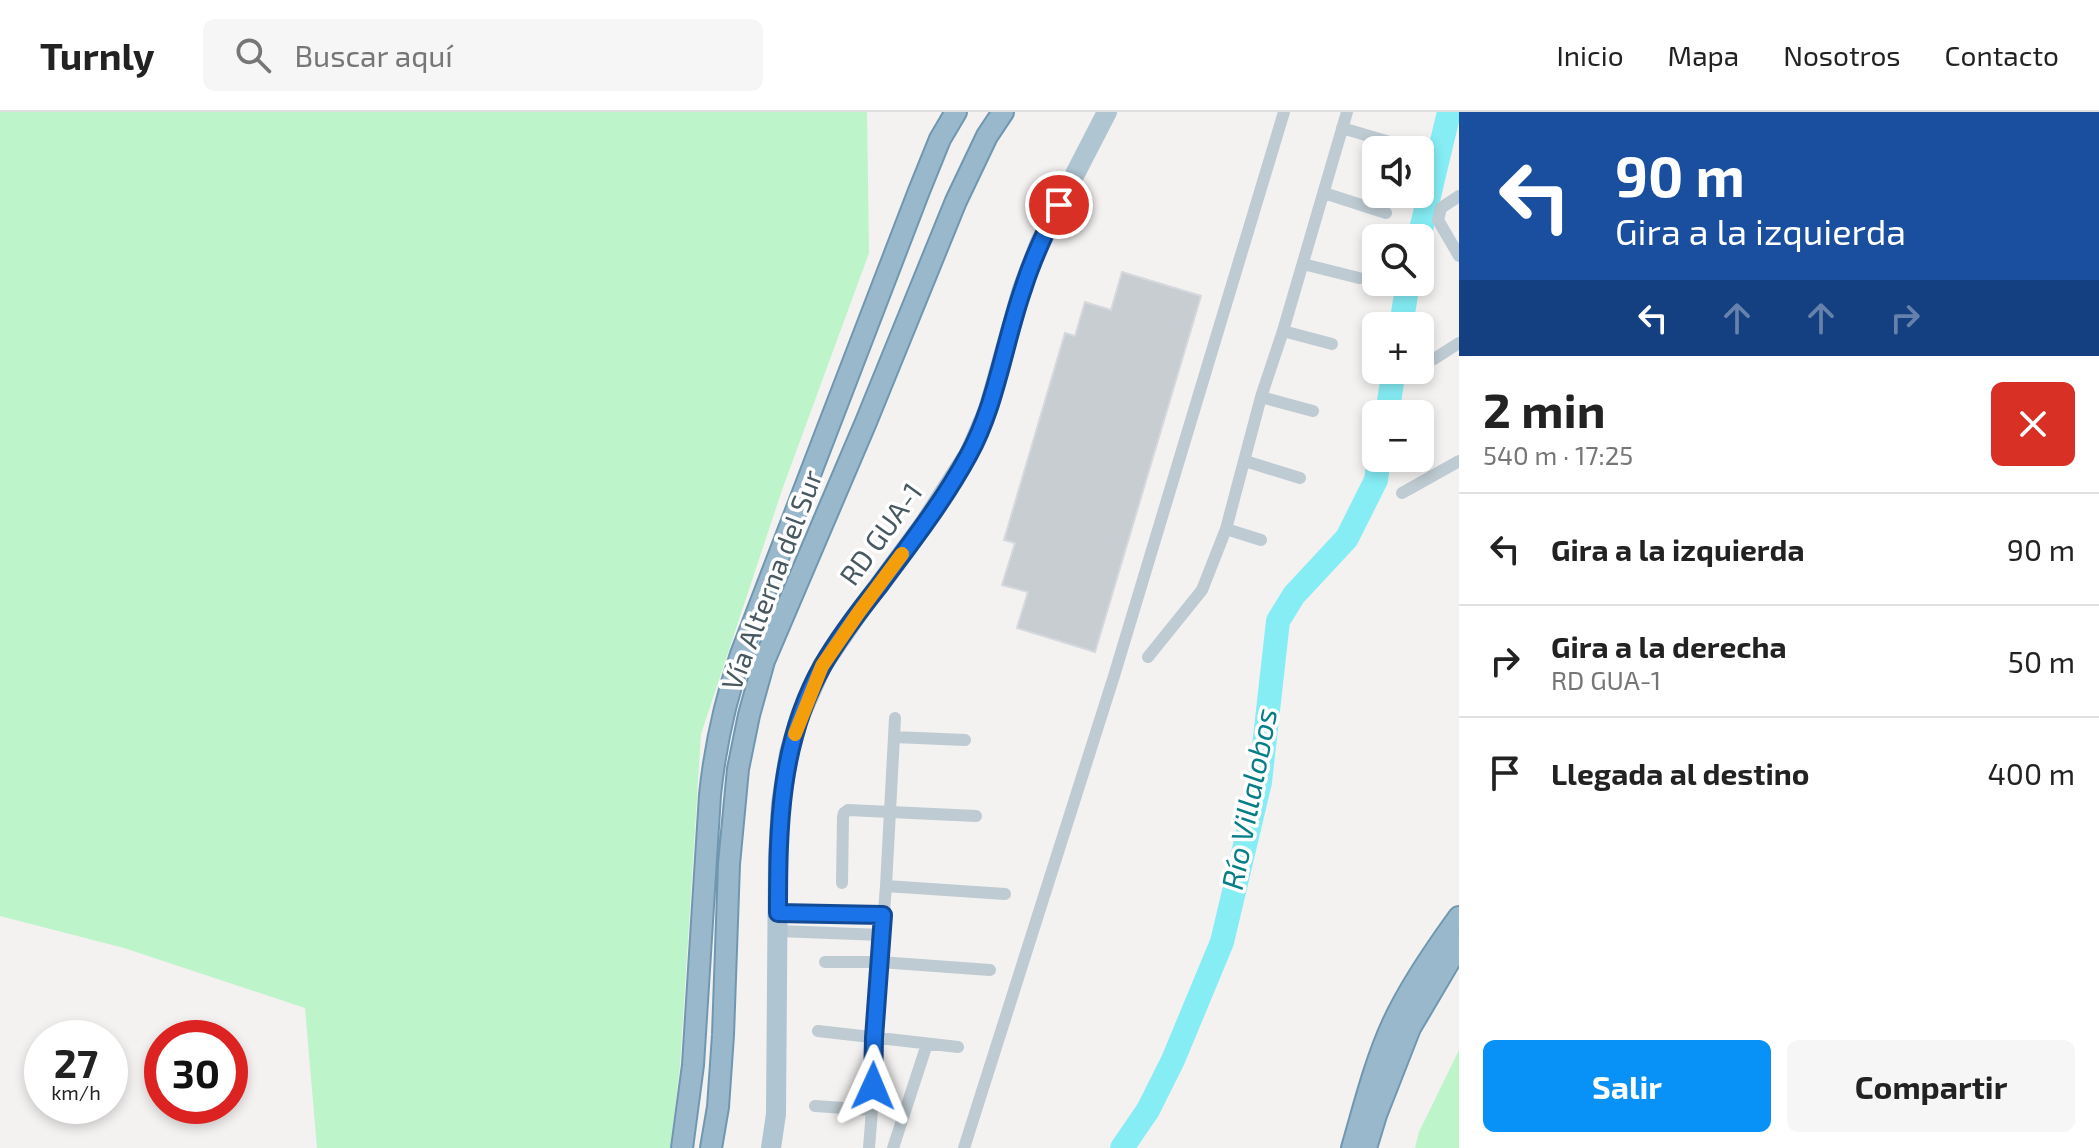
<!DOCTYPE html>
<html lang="es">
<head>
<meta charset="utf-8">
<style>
  :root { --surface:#fff; --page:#f6f6f6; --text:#222; --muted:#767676; --line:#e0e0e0; --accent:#0891f7 }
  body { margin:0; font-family:"Exo 2",sans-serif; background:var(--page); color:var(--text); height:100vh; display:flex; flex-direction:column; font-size:30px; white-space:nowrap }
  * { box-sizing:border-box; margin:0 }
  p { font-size:26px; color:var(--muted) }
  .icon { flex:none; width:44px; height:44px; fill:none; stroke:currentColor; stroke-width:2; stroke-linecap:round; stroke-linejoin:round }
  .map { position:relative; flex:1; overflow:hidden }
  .sheet { display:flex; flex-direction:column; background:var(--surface); width:640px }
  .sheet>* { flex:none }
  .top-card { background:#1a4fa0; color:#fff; overflow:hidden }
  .buttons { position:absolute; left:1362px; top:24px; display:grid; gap:16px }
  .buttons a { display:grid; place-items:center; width:72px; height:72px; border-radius:12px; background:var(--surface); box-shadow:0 4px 12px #0003; font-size:40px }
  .speed { position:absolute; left:24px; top:908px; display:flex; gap:16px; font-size:40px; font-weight:700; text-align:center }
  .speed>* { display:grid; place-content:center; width:104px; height:104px; border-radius:50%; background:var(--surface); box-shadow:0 4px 12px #0003; line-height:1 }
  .speed small { font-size:20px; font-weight:400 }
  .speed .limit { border:12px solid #d22; background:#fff; color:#111 }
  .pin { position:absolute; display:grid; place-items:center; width:68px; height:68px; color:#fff; margin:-34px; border:4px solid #fff; border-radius:50%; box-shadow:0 2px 8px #0007 }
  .me { position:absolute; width:88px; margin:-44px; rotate:1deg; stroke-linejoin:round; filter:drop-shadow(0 0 6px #0008) }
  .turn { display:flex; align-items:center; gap:28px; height:168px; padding:0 24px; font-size:36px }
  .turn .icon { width:104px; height:104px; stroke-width:2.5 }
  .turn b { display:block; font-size:56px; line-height:68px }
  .lanes { display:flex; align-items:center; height:76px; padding:0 24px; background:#0003; justify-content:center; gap:40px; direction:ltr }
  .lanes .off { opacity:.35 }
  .round { display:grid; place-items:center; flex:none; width:84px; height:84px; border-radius:12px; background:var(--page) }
  .overview { display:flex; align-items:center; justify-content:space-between; height:136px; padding:0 24px }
  h1 { font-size:48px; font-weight:700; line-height:60px }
  .button { display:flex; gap:16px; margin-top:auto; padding:16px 24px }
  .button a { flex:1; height:92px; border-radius:12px; background:var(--accent); color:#fff; font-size:32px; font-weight:700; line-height:92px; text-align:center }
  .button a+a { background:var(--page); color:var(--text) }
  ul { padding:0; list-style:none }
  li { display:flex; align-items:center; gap:24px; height:112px; padding:0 24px; border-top:2px solid var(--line) }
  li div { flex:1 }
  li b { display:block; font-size:30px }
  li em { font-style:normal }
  header { display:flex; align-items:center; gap:48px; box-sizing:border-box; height:112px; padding:0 40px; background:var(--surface); border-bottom:2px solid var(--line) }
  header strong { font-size:38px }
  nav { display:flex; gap:44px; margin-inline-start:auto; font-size:28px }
  .search { width:560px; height:72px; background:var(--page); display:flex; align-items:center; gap:20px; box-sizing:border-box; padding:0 28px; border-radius:12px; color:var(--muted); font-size:30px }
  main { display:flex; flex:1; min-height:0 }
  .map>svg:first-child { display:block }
</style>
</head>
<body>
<header>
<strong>Turnly</strong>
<div class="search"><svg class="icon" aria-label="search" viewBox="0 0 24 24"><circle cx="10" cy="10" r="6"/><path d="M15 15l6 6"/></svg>Buscar aquí</div>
<nav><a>Inicio</a><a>Mapa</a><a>Nosotros</a><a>Contacto</a></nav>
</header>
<main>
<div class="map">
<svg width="1459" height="1036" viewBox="0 0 1459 1036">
  <rect width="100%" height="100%" fill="#f4f1f1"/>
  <path fill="#bdf4ca" d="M0,0h867l2,141 -87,237 -81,244 -21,332 -10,82h-353l-12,-140 -181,-60 -124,-32z
    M1459,938v98h-44l4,-16z"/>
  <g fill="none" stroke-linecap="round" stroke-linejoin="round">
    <path stroke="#86edf5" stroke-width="24" d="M1419,126l30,-126
      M1401,214l7,-44
      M1387,302l7,-44
      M1122,1036l26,-38 25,-50 49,-118 38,-160 18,-161 16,-26 53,-57 29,-58 3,-22"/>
  </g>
  <path fill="#c8cdd2" stroke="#d5d8dd" stroke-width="2" d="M1122,160l79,24 -106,356 -78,-24 11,-36 -26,-7 13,-42 -11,-3 61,-207 10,3 10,-34 26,8z"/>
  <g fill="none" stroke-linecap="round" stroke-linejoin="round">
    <g stroke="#7097b0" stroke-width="24">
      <path id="trunk" d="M682,1036l11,-83 17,-270c5,-49 15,-94 31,-141l178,-463 21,-52 16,-27
        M711,1036l7,-41 5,-72 6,-171 9,-95 11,-54 15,-54 102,-239 90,-221 31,-65 16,-24
        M1352,1036c12,-41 23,-86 41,-125 17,-37 42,-73 66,-106
        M1366,1036l10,-33 34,-87 49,-83"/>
    </g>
    <path stroke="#becbd2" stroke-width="12" d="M1342,16l61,18
      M1324,81l62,20
      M1459,84l-18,12 -3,12 21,36
      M1303,152l56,14
      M1283,219l49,13
      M1434,247l25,-16
      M1261,285l52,14
      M1245,349l55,17
      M1402,381l57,-32
      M1226,417l35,11
      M1148,545l54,-67 24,-61 35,-132 22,-66 64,-219
      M894,625l71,3
      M842,771l1,-66 1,-4 4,-3 128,6
      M886,774l119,8
      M778,801l105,2
      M778,819l104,4
      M825,850h55l110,8
      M818,919l140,16
      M815,994l57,4
      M869,1036l3,-38 2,-72 12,-152 9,-168
      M893,1036l34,-104
      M964,1036l150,-472 170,-564"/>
    <path stroke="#afc5d2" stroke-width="20" d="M771,1036l5,-34 2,-259 3,-52 8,-50 10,-34 23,-53 37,-54 65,-88 45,-70 19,-44 34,-121 18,-47 67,-130"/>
    <use href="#trunk" stroke="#9ab8cb" stroke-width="20"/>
  </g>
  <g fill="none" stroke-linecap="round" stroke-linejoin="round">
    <g stroke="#114b97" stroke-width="20">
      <path id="route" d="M873,974l1,-48 9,-123 -105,-2c0,-85 1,-171 45,-248 16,-28 36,-54 56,-79 31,-42 64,-84 89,-130 28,-50 36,-113 55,-167 9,-29 22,-57 36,-84"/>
    </g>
    <use href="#route" stroke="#1a73e8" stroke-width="14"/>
    <path stroke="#f59e0b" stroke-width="14" d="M795,622l27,-68 37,-54 43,-58"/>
  </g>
  <g text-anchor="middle" stroke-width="7" stroke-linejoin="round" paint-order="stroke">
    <g font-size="28" fill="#475861" stroke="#fff">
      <text transform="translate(881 422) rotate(-54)" y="10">RD GUA-1</text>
      <text transform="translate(772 468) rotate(-69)" y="10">Vía Alterna del Sur</text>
    </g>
    <g font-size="30" font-style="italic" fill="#057e87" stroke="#fff">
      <text transform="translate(1250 687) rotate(-79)" y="10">Río Villalobos</text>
    </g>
  </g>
</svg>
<div class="buttons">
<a><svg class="icon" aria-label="sound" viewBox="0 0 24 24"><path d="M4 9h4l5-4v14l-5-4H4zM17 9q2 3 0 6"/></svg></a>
<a><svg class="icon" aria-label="search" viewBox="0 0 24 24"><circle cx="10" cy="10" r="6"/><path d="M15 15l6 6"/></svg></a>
<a>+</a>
<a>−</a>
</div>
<div class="speed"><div>27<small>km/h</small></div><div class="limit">30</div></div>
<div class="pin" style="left:1059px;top:93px;background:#d93025"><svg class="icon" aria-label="arrive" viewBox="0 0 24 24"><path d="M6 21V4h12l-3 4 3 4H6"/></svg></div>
<svg class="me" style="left:873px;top:974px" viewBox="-20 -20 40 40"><path d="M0-17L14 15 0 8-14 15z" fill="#1a73e8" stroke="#fff" stroke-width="4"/></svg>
</div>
<section class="sheet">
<div class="top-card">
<div class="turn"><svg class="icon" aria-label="left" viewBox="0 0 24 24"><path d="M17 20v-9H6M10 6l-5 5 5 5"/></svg><div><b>90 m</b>Gira a la izquierda</div></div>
<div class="lanes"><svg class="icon" aria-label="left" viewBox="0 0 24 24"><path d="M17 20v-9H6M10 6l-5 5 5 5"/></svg><svg class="icon off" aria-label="ahead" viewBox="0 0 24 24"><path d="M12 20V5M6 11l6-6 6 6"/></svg><svg class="icon off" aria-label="ahead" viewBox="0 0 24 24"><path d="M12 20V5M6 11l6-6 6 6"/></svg><svg class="icon off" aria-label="right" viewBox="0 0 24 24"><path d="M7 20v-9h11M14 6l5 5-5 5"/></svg></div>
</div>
<div class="overview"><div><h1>2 min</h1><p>540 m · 17:25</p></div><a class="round" style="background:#d93025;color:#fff"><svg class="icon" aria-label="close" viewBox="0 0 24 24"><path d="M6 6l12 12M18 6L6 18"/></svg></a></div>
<ul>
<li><svg class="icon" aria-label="left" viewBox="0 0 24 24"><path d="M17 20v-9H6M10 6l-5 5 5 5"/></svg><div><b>Gira a la izquierda</b></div><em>90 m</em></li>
<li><svg class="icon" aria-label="right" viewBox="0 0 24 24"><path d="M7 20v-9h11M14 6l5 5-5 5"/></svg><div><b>Gira a la derecha</b><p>RD GUA-1</p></div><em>50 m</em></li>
<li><svg class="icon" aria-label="arrive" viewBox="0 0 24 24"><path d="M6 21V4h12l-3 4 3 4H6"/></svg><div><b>Llegada al destino</b></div><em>400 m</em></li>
</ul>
<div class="button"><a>Salir</a><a>Compartir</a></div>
</section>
</main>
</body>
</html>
